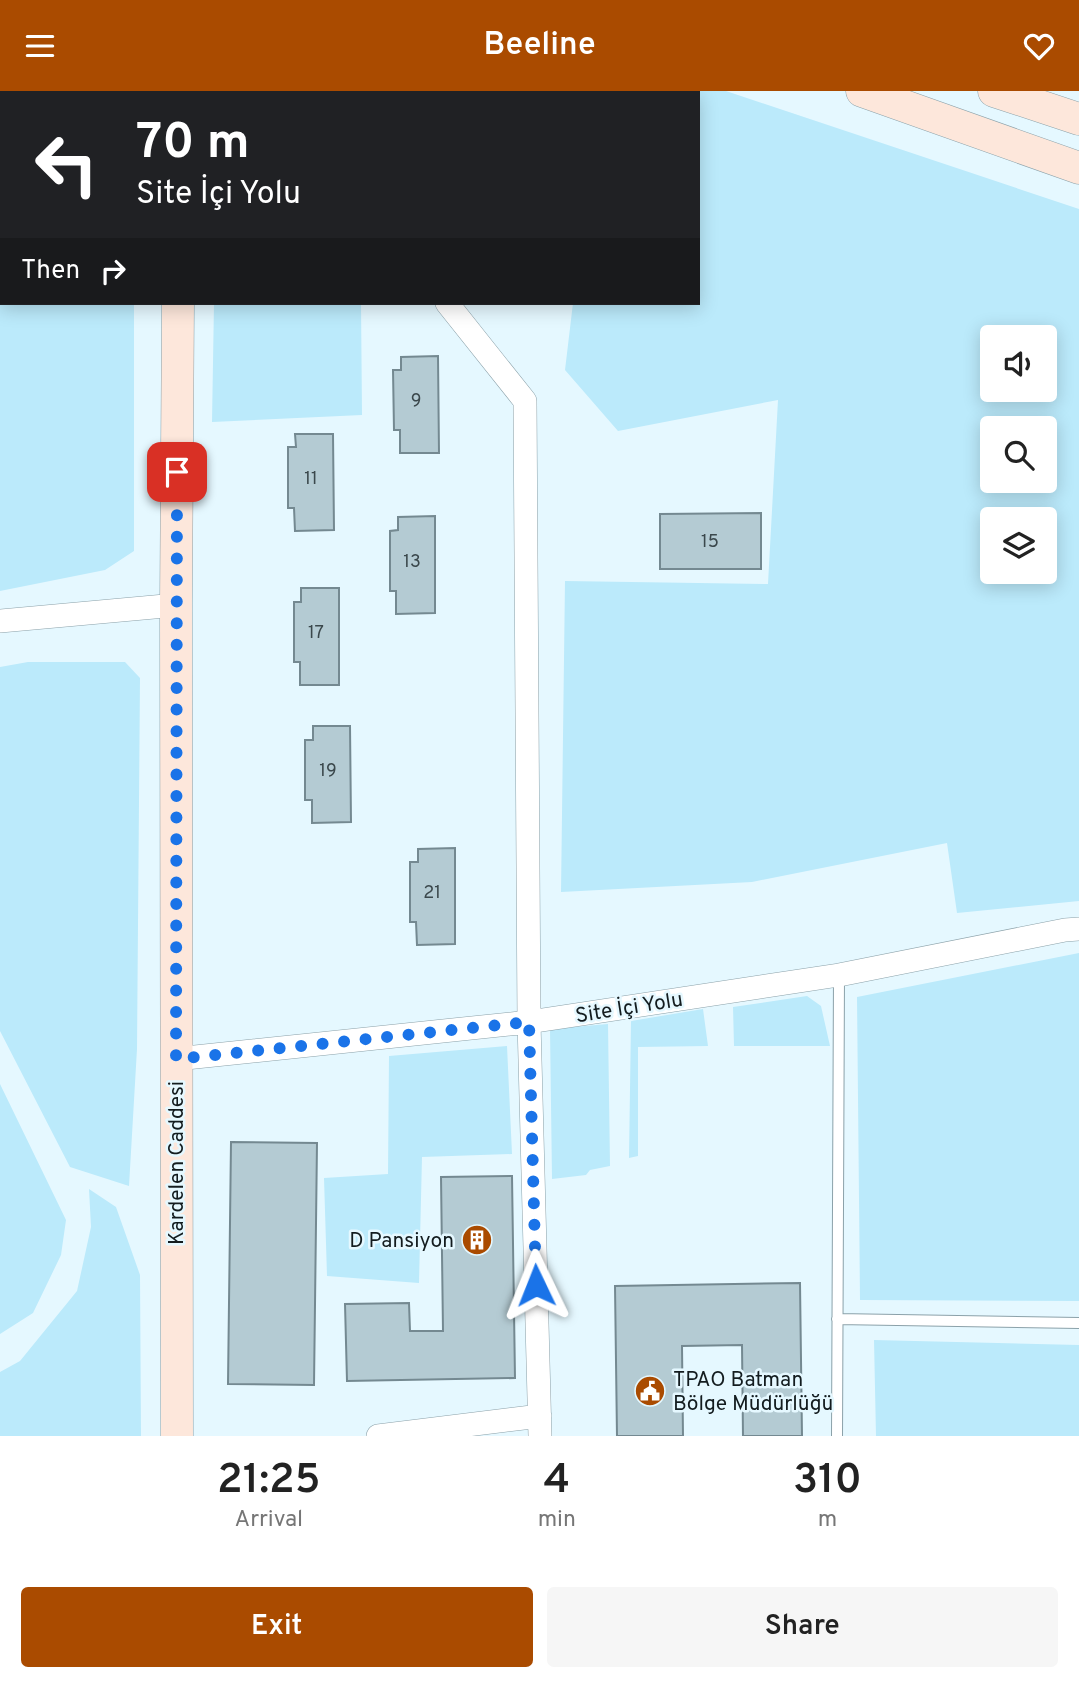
<!DOCTYPE html>
<html lang="en">
<head>
<meta charset="utf-8">
<style>
  :root { --surface:#fff; --page:#f6f6f6; --text:#222; --muted:#767676; --accent:#aa4b00 }
  body { margin:0; font-family:Overpass,sans-serif; background:var(--page); color:var(--text); height:100vh; display:flex; flex-direction:column; font-size:26px; white-space:nowrap }
  * { box-sizing:border-box; margin:0 }
  p { font-size:23px; color:var(--muted) }
  .icon { flex:none; width:38px; height:38px; fill:none; stroke:currentColor; stroke-width:2; stroke-linecap:round; stroke-linejoin:round }
  .map { position:relative; height:1345px; overflow:hidden }
  .panel { display:flex; flex-direction:column; background:var(--surface); flex:1 }
  .panel>* { flex:none }
  .guide { position:absolute; left:0px; top:0px; width:700px; height:214px; box-shadow:0 4px 18px #0003; background:#202124; color:#fff; overflow:hidden }
  .fabs { position:absolute; left:980px; top:234px; display:grid; gap:14px }
  .fabs a { display:grid; place-items:center; width:77px; height:77px; border-radius:7px; background:var(--surface); box-shadow:0 4px 18px #0003; font-size:35px }
  .pin { position:absolute; display:grid; place-items:center; width:60px; height:60px; color:#fff; margin:-30px; border-radius:14px; box-shadow:0 4px 10px #0006 }
  .me { position:absolute; width:77px; margin:-38px; rotate:358deg; stroke-linejoin:round; filter:drop-shadow(0 0 5px #0008) }
  .turn { display:flex; align-items:center; gap:24px; height:147px; padding:0 21px; font-size:32px }
  .turn .icon { width:91px; height:91px; stroke-width:2.5 }
  .turn b { display:block; font-size:49px; line-height:60px }
  .then { display:flex; align-items:center; height:66px; padding:0 21px; background:#0003; gap:14px; font-size:26px }
  .eta { display:flex; justify-content:space-evenly; align-items:center; height:119px; text-align:center }
  .eta b { font-size:42px; font-weight:600; line-height:49px }
  .action { display:flex; gap:14px; margin-top:auto; padding:14px 21px }
  .action a { flex:1; height:80px; border-radius:7px; background:var(--accent); color:#fff; font-size:28px; font-weight:600; line-height:80px; text-align:center }
  .action a+a { background:var(--page); color:var(--text) }
  header { display:flex; justify-content:space-between; align-items:center; height:91px; padding:0 21px; background:var(--accent); color:#fff; font-size:32px; font-weight:600 }
  .map>svg:first-child { display:block }
</style>
</head>
<body>
<header><svg class="icon" aria-label="menu" viewBox="0 0 24 24"><path d="M4 6h16M4 12h16M4 18h16"/></svg>Beeline<svg class="icon" aria-label="heart" viewBox="0 0 24 24"><path d="M12 20l-8-8c-3-5 5-10 8-4 3-6 11-1 8 4z"/></svg></header>
<div class="map">
<svg width="1079" height="1345" viewBox="0 0 1079 1345">
  <rect width="100%" height="100%" fill="#e5f8ff"/>
  <path fill="#bbeafb" fill-rule="evenodd" d="M0,0h134v2h-132v210h132v248l-29,19 -105,21z
    M597,0h129l353,118v692l-122,12 -10,-70 -195,39 -191,10 4,-311 203,3 10,-184 -160,31 -53,-61 8,-67h125v-210h-101zM992,247h53v52h-53zM992,338h53v52h-53zM992,429h53v52h-53z
    M214,212h147l1,112 -150,7z
    M28,571h97l15,16 -3,371 -8,137 -59,-19 -70,-136v-364z
    M1079,862v348l-219,-1 -3,-303z
    M807,905l14,10 9,40h-96l-1,-39z
    M703,918l5,37 -70,1v109l-9,2 2,-137z
    M608,933l2,142 -20,4 -4,5 -34,4 -2,-150z
    M507,955l5,108 -90,3 -3,126 -92,-7 -3,-98 64,-4 1,-118z
    M0,993l66,136 -5,35 -28,58 -33,21z
    M89,1098l27,18 24,68 1,161h-141v-64l20,-11 57,-70 14,-64z
    M874,1249l205,5v91h-203z"/>
  <path fill="#b4cbd3" stroke="#748991" stroke-width="2" d="M356,0h45v2h-45z
    M438,265l1,97h-39v-23h-6l-1,-60h8v-13z
    M295,343h38l1,96 -39,1 -1,-23h-6v-61h8z
    M761,422v56h-101v-55z
    M435,425v97l-39,1v-23h-6v-60l8,-1v-13z
    M301,497h38v97h-39v-23h-6v-60h7z
    M313,635h37l1,96 -39,1v-23h-7v-60h8z
    M455,757v96l-38,1 -1,-23h-6v-60h8v-13z
    M231,1051l86,1 -3,242 -86,-1z
    M512,1085l3,202 -168,3 -2,-77 64,-1 1,28h33l-2,-154z
    M800,1192l2,153h-59l-1,-91 -60,1 1,90h-66l-2,-150z"/>
  <g fill="none" stroke-linecap="round" stroke-linejoin="round">
    <g stroke="#8ba1a9" stroke-width="12">
      <path id="lane" d="M837,1228l242,4
        M837,1345l2,-461"/>
    </g>
    <g stroke="#8ba1a9" stroke-width="24">
      <path id="street" d="M447,212l78,98 4,621 11,414
        M0,530l176,-16
        M176,968l353,-37 310,-47 226,-45 14,-1
        M378,1345l162,-20"/>
    </g>
    <g stroke="#8ba1a9" stroke-width="33">
      <path id="secondary" d="M862,0l217,77
        M994,0l85,28
        M180,2v-2
        M177,1345l-1,-831 2,-302"/>
    </g>
    <use href="#lane" stroke="#fff" stroke-width="10"/>
    <use href="#street" stroke="#fff" stroke-width="23"/>
    <use href="#secondary" stroke="#fde7db" stroke-width="32"/>
  </g>
  <g fill="none" stroke-linecap="round" stroke-linejoin="round">
    <path stroke="#1a73e8" stroke-width="12" stroke-dasharray="0 21.6" d="M177,381l-1,587 353,-37 7,263"/>
  </g>
  <defs>
    <g id="building-disc" transform="scale(1.575)"><circle r="9.5" fill="#aa4b00" stroke="#e5f8ff"/><path d="M-4-6H4V6H1V3H-1V6H-4ZM-2.5-4.3h1.7v1.8h-1.7ZM.8-4.3h1.7v1.8H.8ZM-2.5-1h1.7V.8h-1.7ZM.8-1h1.7V.8H.8Z" fill="#fff"/></g>
    <g id="civic-disc" transform="scale(1.575)"><circle r="9.5" fill="#aa4b00" stroke="#e5f8ff"/><path d="M-.6-6.5H3V-4.5H.6V-3L4-1V1h2V6H-6V1h2V-1L-.6-3ZM-1.2 2.5V6h2.4V2.5Z" fill="#fff"/></g>
  </defs>
  <g fill-rule="evenodd">
    <use href="#building-disc" x="477" y="1149"/>
    <use href="#civic-disc" x="650" y="1300"/>
  </g>
  <g text-anchor="middle" stroke-width="5" stroke-linejoin="round" paint-order="stroke">
    <g font-size="18" fill="#3b484c">
      <text x="416" y="315">9</text>
      <text x="311" y="393">11</text>
      <text x="710" y="456">15</text>
      <text x="412" y="476">13</text>
      <text x="316" y="547">17</text>
      <text x="328" y="685">19</text>
      <text x="432" y="807">21</text>
    </g>
    <g font-size="21" fill="#131c1f" stroke="#e5f8ff">
      <text transform="translate(629 916) rotate(-9)" y="7">Site İçi Yolu</text>
      <text transform="translate(176 1072) rotate(-90)" y="7">Kardelen Caddesi</text>
    </g>
    <g font-size="21" fill="#131c1f" stroke="#e5f8ff" text-anchor="end">
      <text x="454" y="1156">D Pansiyon</text>
      <text x="673" y="1295" text-anchor="start">TPAO Batman<tspan x="673" dy="24">Bölge Müdürlüğü</tspan></text>
    </g>
  </g>
</svg>
<div class="fabs">
<a><svg class="icon" aria-label="sound" viewBox="0 0 24 24"><path d="M4 9h4l5-4v14l-5-4H4zM17 9q2 3 0 6"/></svg></a>
<a><svg class="icon" aria-label="search" viewBox="0 0 24 24"><circle cx="10" cy="10" r="6"/><path d="M15 15l6 6"/></svg></a>
<a><svg class="icon" aria-label="layers" viewBox="0 0 24 24"><path d="M12 4l9 5-9 5-9-5zM3 14l9 5 9-5"/></svg></a>
</div>
<div class="pin" style="left:177px;top:381px;background:#d93025"><svg class="icon" aria-label="arrive" viewBox="0 0 24 24"><path d="M6 21V4h12l-3 4 3 4H6"/></svg></div>
<svg class="me" style="left:536px;top:1194px" viewBox="-20 -20 40 40"><path d="M0-17L14 15 0 8-14 15z" fill="#1a73e8" stroke="#fff" stroke-width="4"/></svg>
<div class="guide">
<div class="turn"><svg class="icon" aria-label="left" viewBox="0 0 24 24"><path d="M17 20v-9H6M10 6l-5 5 5 5"/></svg><div><b>70 m</b>Site İçi Yolu</div></div>
<div class="then">Then<svg class="icon" aria-label="right" viewBox="0 0 24 24"><path d="M7 20v-9h11M14 6l5 5-5 5"/></svg></div>
</div>
</div>
<section class="panel">
<div class="eta">
<div><b>21:25</b><p>Arrival</p></div>
<div><b>4</b><p>min</p></div>
<div><b>310</b><p>m</p></div>
</div>
<div class="action"><a>Exit</a><a>Share</a></div>
</section>
</body>
</html>
